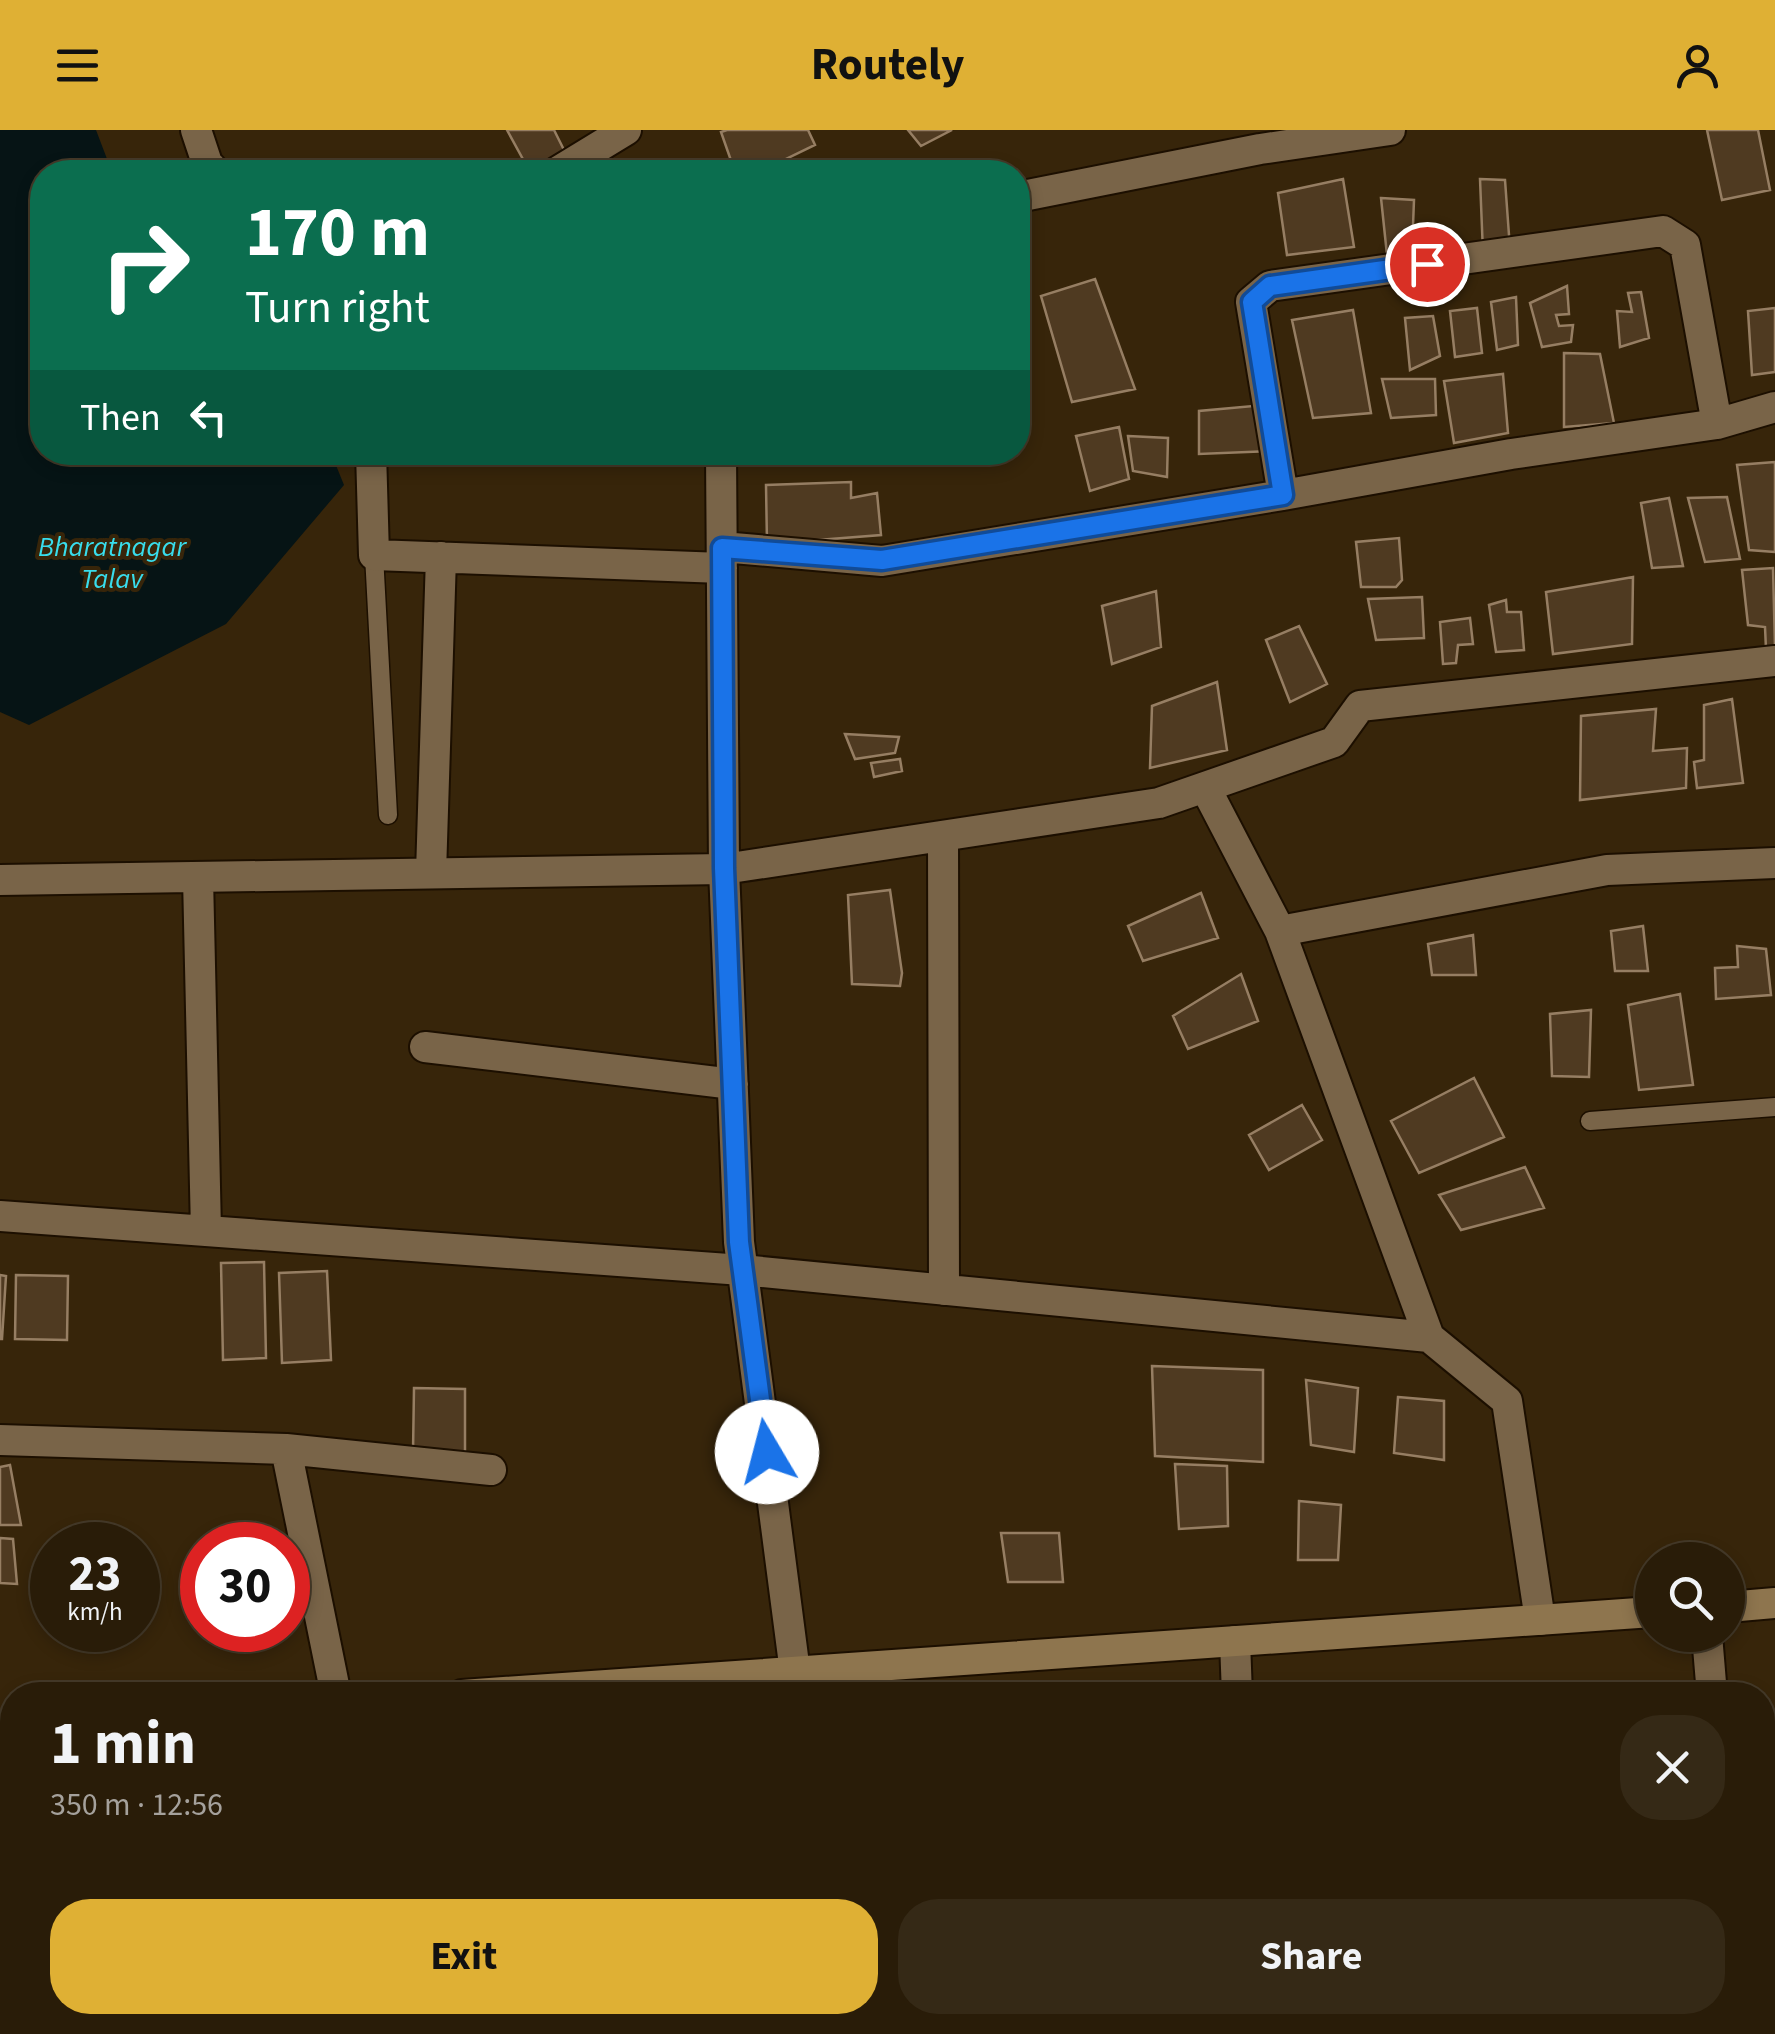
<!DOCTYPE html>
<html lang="en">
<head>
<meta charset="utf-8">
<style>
  :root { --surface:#291c08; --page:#352916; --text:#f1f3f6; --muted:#a5a19c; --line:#453a29; --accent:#dfb034 }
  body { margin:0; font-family:"Source Sans 3",sans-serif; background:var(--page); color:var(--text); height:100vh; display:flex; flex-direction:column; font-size:38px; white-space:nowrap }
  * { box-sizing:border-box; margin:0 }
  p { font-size:32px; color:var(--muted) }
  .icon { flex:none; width:55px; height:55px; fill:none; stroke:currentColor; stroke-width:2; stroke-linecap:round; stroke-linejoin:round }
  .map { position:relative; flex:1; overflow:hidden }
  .drawer { position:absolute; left:0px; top:1552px; width:1775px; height:352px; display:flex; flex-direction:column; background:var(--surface); border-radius:40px 40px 0 0; box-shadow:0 5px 15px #0003,0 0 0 2px var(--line) }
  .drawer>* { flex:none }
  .top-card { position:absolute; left:30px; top:30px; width:1000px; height:305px; border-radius:40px; box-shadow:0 5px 15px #0003,0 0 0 2px var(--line); background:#0b6e4f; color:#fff; overflow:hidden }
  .controls { position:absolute; left:1635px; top:1412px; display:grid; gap:20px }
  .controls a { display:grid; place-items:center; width:110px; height:110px; border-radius:50%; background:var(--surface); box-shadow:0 5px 15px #0003,0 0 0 2px var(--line); font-size:50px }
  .speed { position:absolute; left:30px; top:1392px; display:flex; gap:20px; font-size:50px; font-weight:700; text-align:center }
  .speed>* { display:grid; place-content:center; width:130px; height:130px; border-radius:50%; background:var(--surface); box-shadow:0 5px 15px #0003,0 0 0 2px var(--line); line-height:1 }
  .speed small { font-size:25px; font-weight:400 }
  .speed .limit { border:15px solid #d22; background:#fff; color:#111 }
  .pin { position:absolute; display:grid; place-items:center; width:85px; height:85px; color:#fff; margin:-42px; border:5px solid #fff; border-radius:50%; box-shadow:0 2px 10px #0007 }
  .me { position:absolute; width:110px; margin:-55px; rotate:352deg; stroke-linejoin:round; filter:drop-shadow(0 0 8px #0008) }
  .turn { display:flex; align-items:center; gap:35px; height:210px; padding:0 50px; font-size:45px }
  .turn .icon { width:130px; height:130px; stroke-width:2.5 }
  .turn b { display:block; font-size:70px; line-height:85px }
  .then { display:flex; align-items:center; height:95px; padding:0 50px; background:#0003; gap:20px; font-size:38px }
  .round { display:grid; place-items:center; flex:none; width:105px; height:105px; border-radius:40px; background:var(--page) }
  .summary { display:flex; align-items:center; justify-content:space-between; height:170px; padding:0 50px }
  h1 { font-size:60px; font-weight:700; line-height:75px }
  .action { display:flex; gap:20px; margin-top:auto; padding:20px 50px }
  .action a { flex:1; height:115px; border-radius:40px; background:var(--accent); color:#111; font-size:40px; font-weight:700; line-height:115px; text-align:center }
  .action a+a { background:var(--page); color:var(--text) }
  header { display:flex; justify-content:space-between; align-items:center; height:130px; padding:0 50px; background:var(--accent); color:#111; font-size:45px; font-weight:700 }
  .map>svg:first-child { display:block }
</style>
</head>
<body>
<header><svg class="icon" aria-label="menu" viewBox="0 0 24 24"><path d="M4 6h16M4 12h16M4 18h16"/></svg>Routely<svg class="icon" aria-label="person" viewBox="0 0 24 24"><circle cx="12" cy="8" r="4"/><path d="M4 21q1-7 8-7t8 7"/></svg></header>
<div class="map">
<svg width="1775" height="1904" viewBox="0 0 1775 1904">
  <rect width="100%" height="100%" fill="#37250a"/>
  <path fill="#061415" d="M0,0h96l16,42h-70v280l289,1 13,32 -118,139 -197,101 -29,-13z"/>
  <path fill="#4f3a21" stroke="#967e63" stroke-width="2.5" d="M507,0h47l13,26 -28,16h-9z
    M727,0h81l7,15 -56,27h-24l-14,-40z
    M908,0h44l-31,16z
    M1707,0h51l12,60 -48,10z
    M1343,49l11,68 -67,8 -9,-62z
    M1480,49l25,1 5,69 -27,4z
    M1381,68l33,2 -2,52 -25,3z
    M1095,149l40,110 -63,13 -31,-106z
    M1567,156l2,28 -13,1 3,11 14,-1 -2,17 -29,5 -12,-44z
    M1641,162l8,46 -29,9 -3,-36 15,1 -4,-19z
    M1516,167l2,48 -21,5 -6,-48z
    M1477,178l5,45 -27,4 -5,-46z
    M1775,178v64l-23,3 -4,-64z
    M1353,180l18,103 -58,5 -21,-98z
    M1433,186l7,40 -30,14 -5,-52z
    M1564,223l36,1 14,69 -50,4z
    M1503,244l5,59 -54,10 -10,-62z
    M1382,249h53l1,36 -45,3z
    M1264,275l8,46 -73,3v-43z
    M1119,297l10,52 -39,12 -14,-55z
    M1128,306l40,2 -1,39 -34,-6z
    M1775,332v90l-26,-2 -12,-85z
    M851,352v16l26,-5 4,42 -114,9 -1,-59z
    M1727,367l13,62 -35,3 -17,-64z
    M1669,368l14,68 -31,2 -11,-65z
    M1399,408l3,42 -6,7h-35l-5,-45z
    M1773,438l2,80 -9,1 -1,-22 -17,-2 -6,-55z
    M1633,447l-1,67 -79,10 -7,-62z
    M1156,461l5,56 -49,17 -10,-58z
    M1422,467l2,41 -48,2 -8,-41z
    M1506,470l1,12h14l3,38 -28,2 -7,-47z
    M1470,488l3,26 -15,1 -2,18 -13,1 -3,-42z
    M1299,496l28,58 -37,18 -24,-62z
    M1217,552l10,68 -77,18 2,-62z
    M1732,569l11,84 -46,5 -3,-26 10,-2v-55z
    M1656,579l-3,42 34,-3 -1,40 -106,12 1,-84z
    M845,604l54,3 -4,16 -40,6z
    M900,629l2,12 -28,6 -3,-14z
    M890,760l12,83 -2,13 -48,-2 -4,-89z
    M1201,763l17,45 -75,23 -15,-35z
    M1643,796l5,45h-33l-4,-40z
    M1473,805l3,40h-44l-4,-31z
    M1737,816l29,3 5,46 -55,4 -1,-31 23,-1z
    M1241,844l17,47 -70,28 -15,-33z
    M1680,864l13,91 -54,5 -11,-85z
    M1591,880l-2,67 -37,-1 -2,-62z
    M1474,948l30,59 -85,36 -28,-52z
    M1302,975l20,35 -53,30 -20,-35z
    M1525,1037l19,41 -83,22 -22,-35z
    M264,1132l2,96 -43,2 -2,-97z
    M327,1141l4,89 -49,3 -3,-90z
    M0,1145l6,1 -4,63h-2z
    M16,1145l52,1 -1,64 -52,-1z
    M1152,1236l111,4v92l-108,-6z
    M1306,1250l52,8 -4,64 -43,-7z
    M414,1258l51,1v65l-52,-2z
    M1398,1267l46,4v59l-50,-7z
    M1175,1334l52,2 1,60 -49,3z
    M10,1335l11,60h-21v-58z
    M1299,1371l42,4 -3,55h-40z
    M1001,1403h58l4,49h-55z
    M0,1408l13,1 4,45 -17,-1z
    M12,1737v110l-12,1v-110z
    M90,1892h147l-1,12h-146z
    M1571,1892h57l-1,12h-57z"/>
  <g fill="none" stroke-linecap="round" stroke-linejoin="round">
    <g stroke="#1c0f00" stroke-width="21">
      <path id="lane" d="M374,425l14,260
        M1590,991l185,-14"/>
    </g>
    <g stroke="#1c0f00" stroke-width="34">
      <path id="street" d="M196,0l11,33 8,9
        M557,42l69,-42
        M1018,67l242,-48 130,-19
        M371,322l3,103 348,13
        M721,322l3,417 15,373 59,453
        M1283,365l-32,-193 19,-16 393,-55 22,14 32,179
        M722,417l160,14 401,-66 228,-41 206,-30 58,-17
        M1205,657l75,144 149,406
        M943,706l1,454
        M431,743l10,-316
        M198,747l8,354
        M0,750l724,-11 435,-66 175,-61 26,-36 415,-45
        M1280,801l327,-61 168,-7
        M425,917l308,37
        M0,1086l742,54 687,67 78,64 33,219
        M0,1310l286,9 50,246
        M286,1319l205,21
        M1707,1505l5,60
        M1235,1511l2,54
        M1762,1786l13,-2
        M813,1892v12
        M1247,1892v12
        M1735,1892l1,12"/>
    </g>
    <g stroke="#1c0f00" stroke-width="34">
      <path id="secondary" d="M1728,1477l47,-4
        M462,1565l1190,-83
        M0,1607l12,-1"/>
    </g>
    <use href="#lane" stroke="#796448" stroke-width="18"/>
    <use href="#street" stroke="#796448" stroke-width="30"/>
    <use href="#secondary" stroke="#8e754e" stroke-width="30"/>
  </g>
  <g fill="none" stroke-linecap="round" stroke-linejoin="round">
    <g stroke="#114b97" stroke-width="25">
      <path id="route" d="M767,1322l-28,-210 -15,-374 -2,-320 160,12 401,-65 -31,-193 18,-16 157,-22"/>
    </g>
    <use href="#route" stroke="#1a73e8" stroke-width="18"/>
  </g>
  <g text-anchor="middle" stroke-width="8" stroke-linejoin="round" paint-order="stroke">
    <g font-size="28" font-style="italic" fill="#38ddec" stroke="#37250a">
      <text x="112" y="426">Bharatnagar<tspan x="112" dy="32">Talav</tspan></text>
    </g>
  </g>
</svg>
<div class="controls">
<a><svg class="icon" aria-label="search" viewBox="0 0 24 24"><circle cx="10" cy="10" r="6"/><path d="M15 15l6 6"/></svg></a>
</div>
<div class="speed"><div>23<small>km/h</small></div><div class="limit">30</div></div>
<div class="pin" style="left:1427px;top:134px;background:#d93025"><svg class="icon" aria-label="arrive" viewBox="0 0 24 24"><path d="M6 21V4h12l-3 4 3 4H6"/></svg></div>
<svg class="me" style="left:767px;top:1322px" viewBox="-20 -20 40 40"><circle r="19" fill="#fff"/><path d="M0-13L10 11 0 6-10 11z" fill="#1a73e8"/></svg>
<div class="top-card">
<div class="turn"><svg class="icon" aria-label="right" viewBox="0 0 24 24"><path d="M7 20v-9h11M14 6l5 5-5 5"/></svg><div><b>170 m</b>Turn right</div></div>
<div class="then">Then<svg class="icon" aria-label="left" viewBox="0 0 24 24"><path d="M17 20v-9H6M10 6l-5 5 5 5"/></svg></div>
</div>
<section class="drawer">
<div class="summary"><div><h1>1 min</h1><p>350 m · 12:56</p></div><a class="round"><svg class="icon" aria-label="close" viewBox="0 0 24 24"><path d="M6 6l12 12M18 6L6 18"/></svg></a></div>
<div class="action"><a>Exit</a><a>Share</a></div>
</section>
</div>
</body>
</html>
